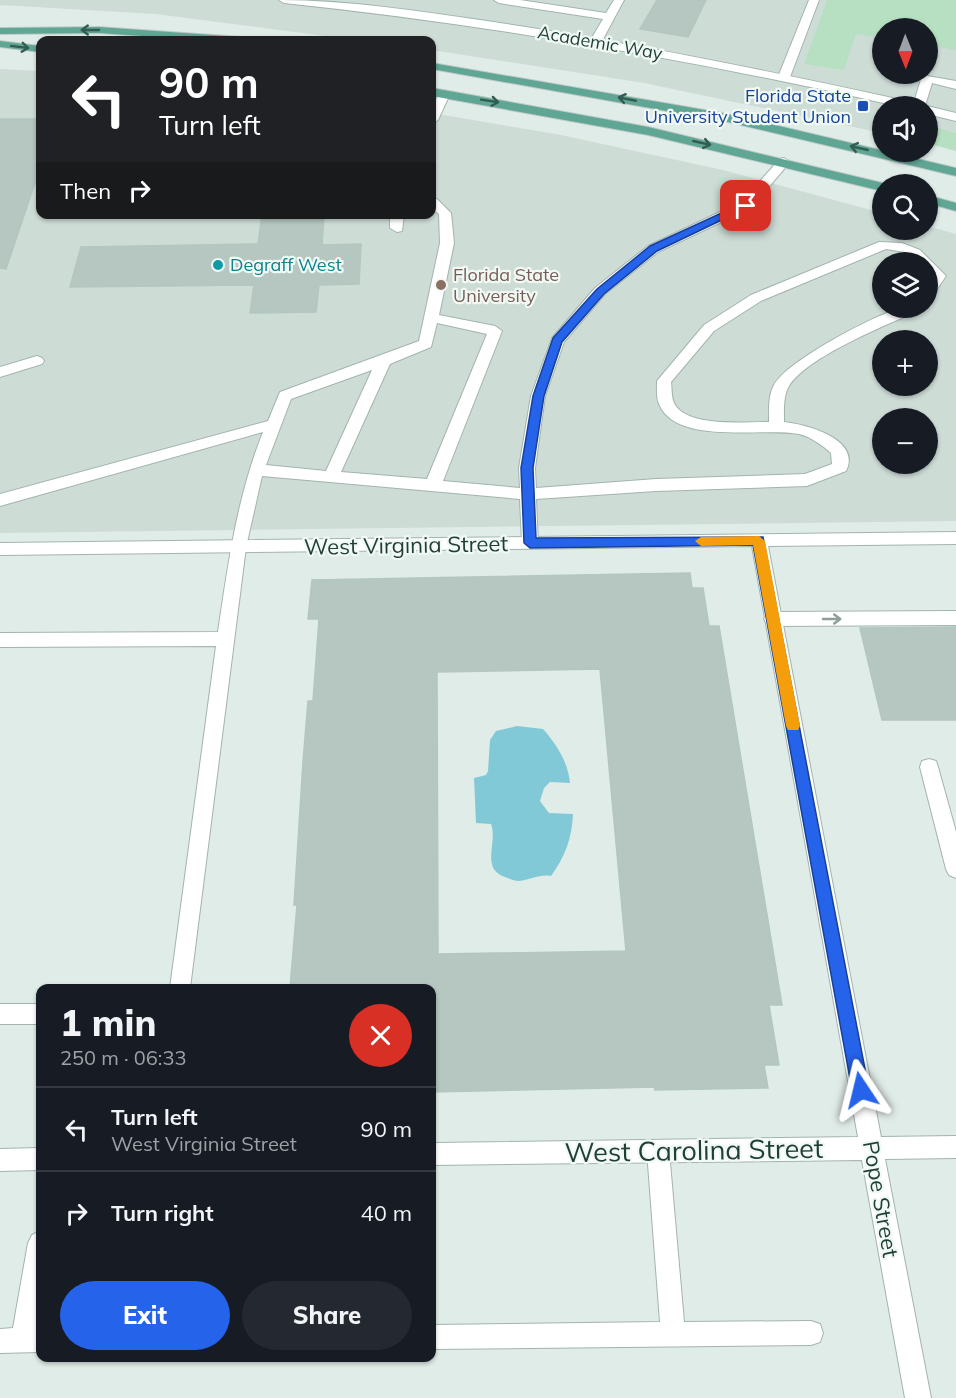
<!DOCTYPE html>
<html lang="en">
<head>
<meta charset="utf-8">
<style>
  :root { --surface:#171b24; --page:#242831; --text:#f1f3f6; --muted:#9ea1a6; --line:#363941; --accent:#2563eb }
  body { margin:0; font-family:Mulish,sans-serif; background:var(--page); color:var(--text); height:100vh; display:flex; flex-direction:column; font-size:22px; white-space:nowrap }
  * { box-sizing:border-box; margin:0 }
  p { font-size:20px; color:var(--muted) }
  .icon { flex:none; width:33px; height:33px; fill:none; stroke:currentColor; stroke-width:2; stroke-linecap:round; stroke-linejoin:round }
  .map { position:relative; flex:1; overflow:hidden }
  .details { position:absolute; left:36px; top:984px; width:400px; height:378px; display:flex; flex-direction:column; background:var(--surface); border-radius:12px; box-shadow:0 2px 4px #0004 }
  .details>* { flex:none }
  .guide { position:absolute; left:36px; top:36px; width:400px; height:183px; border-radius:12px; box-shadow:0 2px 4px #0004; background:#202124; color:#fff; overflow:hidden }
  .needle { width:39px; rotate:179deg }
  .tools { position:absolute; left:872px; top:18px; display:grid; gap:12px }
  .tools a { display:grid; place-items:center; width:66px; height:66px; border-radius:50%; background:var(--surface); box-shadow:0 2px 4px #0004; font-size:30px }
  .pin { position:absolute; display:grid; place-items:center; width:51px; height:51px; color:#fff; margin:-26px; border-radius:12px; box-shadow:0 3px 9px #0006 }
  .me { position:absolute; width:66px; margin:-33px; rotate:350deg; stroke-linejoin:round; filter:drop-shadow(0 0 4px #0008) }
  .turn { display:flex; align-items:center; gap:21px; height:126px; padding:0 24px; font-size:27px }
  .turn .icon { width:78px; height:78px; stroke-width:2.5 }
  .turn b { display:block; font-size:42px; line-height:51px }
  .then { display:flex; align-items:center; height:57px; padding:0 24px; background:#0003; gap:12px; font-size:22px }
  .round { display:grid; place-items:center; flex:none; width:63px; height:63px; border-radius:32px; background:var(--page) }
  .head { display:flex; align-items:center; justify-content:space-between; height:102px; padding:0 24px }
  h1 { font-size:36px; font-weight:800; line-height:45px }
  .cta { display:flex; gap:12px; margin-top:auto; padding:12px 24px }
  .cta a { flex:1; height:69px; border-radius:36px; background:var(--accent); color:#fff; font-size:24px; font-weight:800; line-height:69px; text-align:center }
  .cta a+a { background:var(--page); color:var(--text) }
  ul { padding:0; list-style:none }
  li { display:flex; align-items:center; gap:18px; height:84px; padding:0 24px; border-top:2px solid var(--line) }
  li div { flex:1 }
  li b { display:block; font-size:22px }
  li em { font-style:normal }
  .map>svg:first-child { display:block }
</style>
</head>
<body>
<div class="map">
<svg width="956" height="1398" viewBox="0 0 956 1398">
  <rect width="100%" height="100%" fill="#e0ece7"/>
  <path fill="#cedcd6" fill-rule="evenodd" d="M0,0h956v151l-29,-8v-37h-45v27l-238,-50 -212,-33v-10h-75l-201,-26 -156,-9zM882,28h45v46h-45z
    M0,69l40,2v143h392v-101l129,22 162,35 159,43v17h45v-4l29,8v287l-956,12zM882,262h45v46h-45zM882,340h45v46h-45zM882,418h45v46h-45z"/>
  <path fill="#b7e0c2" d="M827,0h129v50l-29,-5v-17h-45v10l-26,-4 -12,36 -40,-6z
    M927,125l29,8v18l-29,-8z"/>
  <path fill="#82c9d7" d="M517,726l26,3c14,16 25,33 27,54l-20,-1 -6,6 -4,13 9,12 24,1c-1,24 -8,43 -22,62 -12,-2 -21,4 -32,5 -4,0 -9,-2 -14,-4 -25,-8 -7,-35 -14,-53l-15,-1 -2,-45 12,-3 2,-4 2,-31 6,-9z"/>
  <path fill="#b5c7c0" stroke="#b2c7be" stroke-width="1.5" fill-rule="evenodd" d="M657,0h49l-18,37 -48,-8z
    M0,119h40v49l-34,101 -6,-1z
    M262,214h62l-2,31 39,-1 -2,40 -40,1 -3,27 -66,1 4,-28 -184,2 11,-40 177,-3z
    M690,573l2,15h11l6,38h10l63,379h-13l10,60h-15l4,23 -113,2 -1,-3 -222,5v-104h-142l7,-83h-3l9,-143 5,-61h5l6,-82h-11l4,-39zM600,669l26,282 -188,3 -1,-282z
    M956,627v93h-74l-22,-92z"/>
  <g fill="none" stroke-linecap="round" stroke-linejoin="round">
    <g stroke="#a2b4ae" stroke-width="2">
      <path id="service" d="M494,0h26l86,13 8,-13h10l-22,41 -6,3 -6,-3 13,-22 -104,-16z
        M809,0h10l-29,77 -2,2h-8l-2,-2z
        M927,76l29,5v8l-24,-6 -7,23h-12l8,-27z
        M444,90l6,4 -12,26 -6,4v-17l8,-15z
        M784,158l6,4 -39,46 -93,44 -53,42 -41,48 -19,54 -10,72 1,20 120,-9 149,-5 27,-10 -1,-11c-9,-8 -20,-16 -32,-19 -35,-7 -123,12 -140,-30 -3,-7 -2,-16 -2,-23l47,-56 47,-30 128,-53 23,1 18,7 26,26 -14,20 -5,1v-14l5,-7 -5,-6v-8h-7l-15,-10 -19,-3 -125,52 -47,30 -43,51c1,7 0,16 4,23 14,22 70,17 94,17 0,-12 -1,-26 5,-37 13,-24 100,-70 127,-77 6,-2 13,0 19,0l-2,3c-32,14 -111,46 -129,75 -6,10 -5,25 -5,36 21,2 78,17 62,49l-39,15 -151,5 -120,8 2,44 -2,4h-12l-2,-4 -2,-44 -258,-23 -16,71 -56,441h-20l46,-342 -216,1v-14l218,-1c10,-68 19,-135 45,-200l-263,74v-12l268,-73 12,-29 139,-51 21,-98 -1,-29 -7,-5v-11l5,1 14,14 3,30 -15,72 56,11 7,5 -59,150 77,7 -1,-20 12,-72 21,-58 43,-50 53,-42 93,-44 39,-43zM437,323l50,11 -60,145 -86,-7 49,-108 41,-17zM372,370l-46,101 -60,-6 25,-66z
        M390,214h14l-2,17 -5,1 -7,-4z
        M37,356l5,2 2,3 -2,3 -42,13v-10z
        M956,611v14l-183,1 -6,-2 -3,-5 3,-5 6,-2z
        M929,759l7,2 2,6 18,65v46l-7,-3 -3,-6 -26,-102 2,-6z
        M0,1004h40v20h-40z
        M658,1140l8,3 3,8 15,171 127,-1 9,3 3,9 -3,9 -9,3 -379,4v-24l228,-3 -13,-171 3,-8z
        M40,1231v78l-3,19h3v24l-40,1v-24l13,-1 15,-85 4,-8z"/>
    </g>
    <g stroke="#a2b4ae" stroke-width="2">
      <path id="minor" d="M279,0c69,0 139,11 208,21 142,21 283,50 424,81l6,4h-20c-202,-46 -406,-81 -613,-103z
        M927,106l29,7v8l-29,-7z
        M956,532v12l-188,2 113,591 75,-1v22l-71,1 46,239h-26l-43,-238 -430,5v-22l426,-6 -106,-591 -752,9v-12z
        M40,1148v22l-40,1v-22z"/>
    </g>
    <g stroke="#c0c9c7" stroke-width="2">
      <path id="primary" d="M99,27l142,10 6,3h-47l-101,-7 -99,1v-6z
        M0,41l40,5v6l-40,-5z
        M432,63l296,51 228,54v8l-228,-54 -296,-53z
        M432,88l216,39 239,57h-5v7l-234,-56 -216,-39z
        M927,195l29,8v8l-29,-8z"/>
    </g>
    <use href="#service" fill="#fff" fill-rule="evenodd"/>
    <use href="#minor" fill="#fff" fill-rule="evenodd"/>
    <use href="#primary" fill="#60a695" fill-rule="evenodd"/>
  </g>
  <defs><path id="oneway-shaft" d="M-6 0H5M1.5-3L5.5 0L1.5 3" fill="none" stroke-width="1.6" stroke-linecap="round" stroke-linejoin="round" transform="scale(1.5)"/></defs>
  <g stroke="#325d52">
    <use href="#oneway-shaft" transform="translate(90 30) rotate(-180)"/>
    <use href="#oneway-shaft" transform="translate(20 47) rotate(7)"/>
    <use href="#oneway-shaft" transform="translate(627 99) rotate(-169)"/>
    <use href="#oneway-shaft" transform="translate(490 101) rotate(9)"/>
    <use href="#oneway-shaft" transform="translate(702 143) rotate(13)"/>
    <use href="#oneway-shaft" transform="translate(859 148) rotate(-167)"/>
  </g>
  <use stroke="#8f9e9a" href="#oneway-shaft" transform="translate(832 619)"/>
  <path fill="#2563eb" stroke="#184099" stroke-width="1.5" d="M743,203l8,3 -94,45 -53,43 -42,48 -18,54 -11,72 3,70 227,-1 106,553 -3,6 -5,3 -6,-3 -3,-6 -99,-545 -223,3 -6,-5 -3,-75 12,-72 20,-58 44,-49 53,-43z"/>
  <path fill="#f59e0b" d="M759,536l6,5 35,185 -2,4h-10l-2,-4 -33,-181 -52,1 -6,-5 6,-4z"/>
  <rect fill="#1a4fb4" stroke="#f1f9f5" stroke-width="2" x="857" y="100" width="12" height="12" rx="3"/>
  <circle fill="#0f9aa8" stroke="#f1f9f5" stroke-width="2" cx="218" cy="265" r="6"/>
  <circle fill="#8d6e63" stroke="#f1f9f5" stroke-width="2" cx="441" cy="285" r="6"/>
  <g text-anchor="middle" stroke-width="4.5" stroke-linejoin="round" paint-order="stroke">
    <g font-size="18" fill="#1f3e36" stroke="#f1f9f5">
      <text transform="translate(600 43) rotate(10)" y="6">Academic Way</text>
    </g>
    <g font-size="18" fill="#164399" stroke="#f1f9f5" text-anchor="end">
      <text x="851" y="102">Florida State<tspan x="851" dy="21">University Student Union</tspan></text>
    </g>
    <g font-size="18" fill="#0d838f" stroke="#f1f9f5" text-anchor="start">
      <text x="230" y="271">Degraff West</text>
    </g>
    <g font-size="18" fill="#785e54" stroke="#f1f9f5" text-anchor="start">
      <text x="453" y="281">Florida State<tspan x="453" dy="21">University</tspan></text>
    </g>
    <g font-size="22" fill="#1f3e36" stroke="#f1f9f5">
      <text transform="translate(406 545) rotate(-1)" y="8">West Virginia Street</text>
      <text transform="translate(881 1199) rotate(80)" y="8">Pope Street</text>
    </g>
    <g font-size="27" fill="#1f3e36" stroke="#f1f9f5">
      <text transform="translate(694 1151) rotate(-1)" y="9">West Carolina Street</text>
    </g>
  </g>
</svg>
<div class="tools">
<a><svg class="needle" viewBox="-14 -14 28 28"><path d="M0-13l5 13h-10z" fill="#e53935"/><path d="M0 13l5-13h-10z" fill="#9ea1a6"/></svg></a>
<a><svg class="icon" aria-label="sound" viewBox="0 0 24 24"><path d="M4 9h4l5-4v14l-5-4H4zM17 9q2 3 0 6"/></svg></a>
<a><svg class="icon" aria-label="search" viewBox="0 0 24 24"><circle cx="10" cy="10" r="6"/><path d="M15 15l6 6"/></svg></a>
<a><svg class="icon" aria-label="layers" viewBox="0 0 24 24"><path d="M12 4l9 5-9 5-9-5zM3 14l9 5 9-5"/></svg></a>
<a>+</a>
<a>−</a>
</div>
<div class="pin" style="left:746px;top:206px;background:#d93025"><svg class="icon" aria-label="arrive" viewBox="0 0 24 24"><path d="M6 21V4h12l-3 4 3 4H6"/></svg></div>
<svg class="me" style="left:861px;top:1090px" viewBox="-20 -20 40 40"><path d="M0-17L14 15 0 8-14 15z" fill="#2563eb" stroke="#fff" stroke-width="4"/></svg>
<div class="guide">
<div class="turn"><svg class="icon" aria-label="left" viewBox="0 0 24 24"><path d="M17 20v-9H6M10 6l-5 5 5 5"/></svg><div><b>90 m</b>Turn left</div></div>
<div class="then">Then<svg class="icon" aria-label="right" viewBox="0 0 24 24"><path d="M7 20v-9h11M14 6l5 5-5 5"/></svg></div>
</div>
<section class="details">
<div class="head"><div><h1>1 min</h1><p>250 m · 06:33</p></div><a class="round" style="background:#d93025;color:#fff"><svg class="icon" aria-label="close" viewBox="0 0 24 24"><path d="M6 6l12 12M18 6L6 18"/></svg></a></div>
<ul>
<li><svg class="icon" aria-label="left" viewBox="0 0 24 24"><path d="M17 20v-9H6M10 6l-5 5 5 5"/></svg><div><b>Turn left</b><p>West Virginia Street</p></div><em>90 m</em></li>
<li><svg class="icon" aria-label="right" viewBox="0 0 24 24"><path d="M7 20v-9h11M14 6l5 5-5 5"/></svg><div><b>Turn right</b></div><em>40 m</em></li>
</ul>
<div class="cta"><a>Exit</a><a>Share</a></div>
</section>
</div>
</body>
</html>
